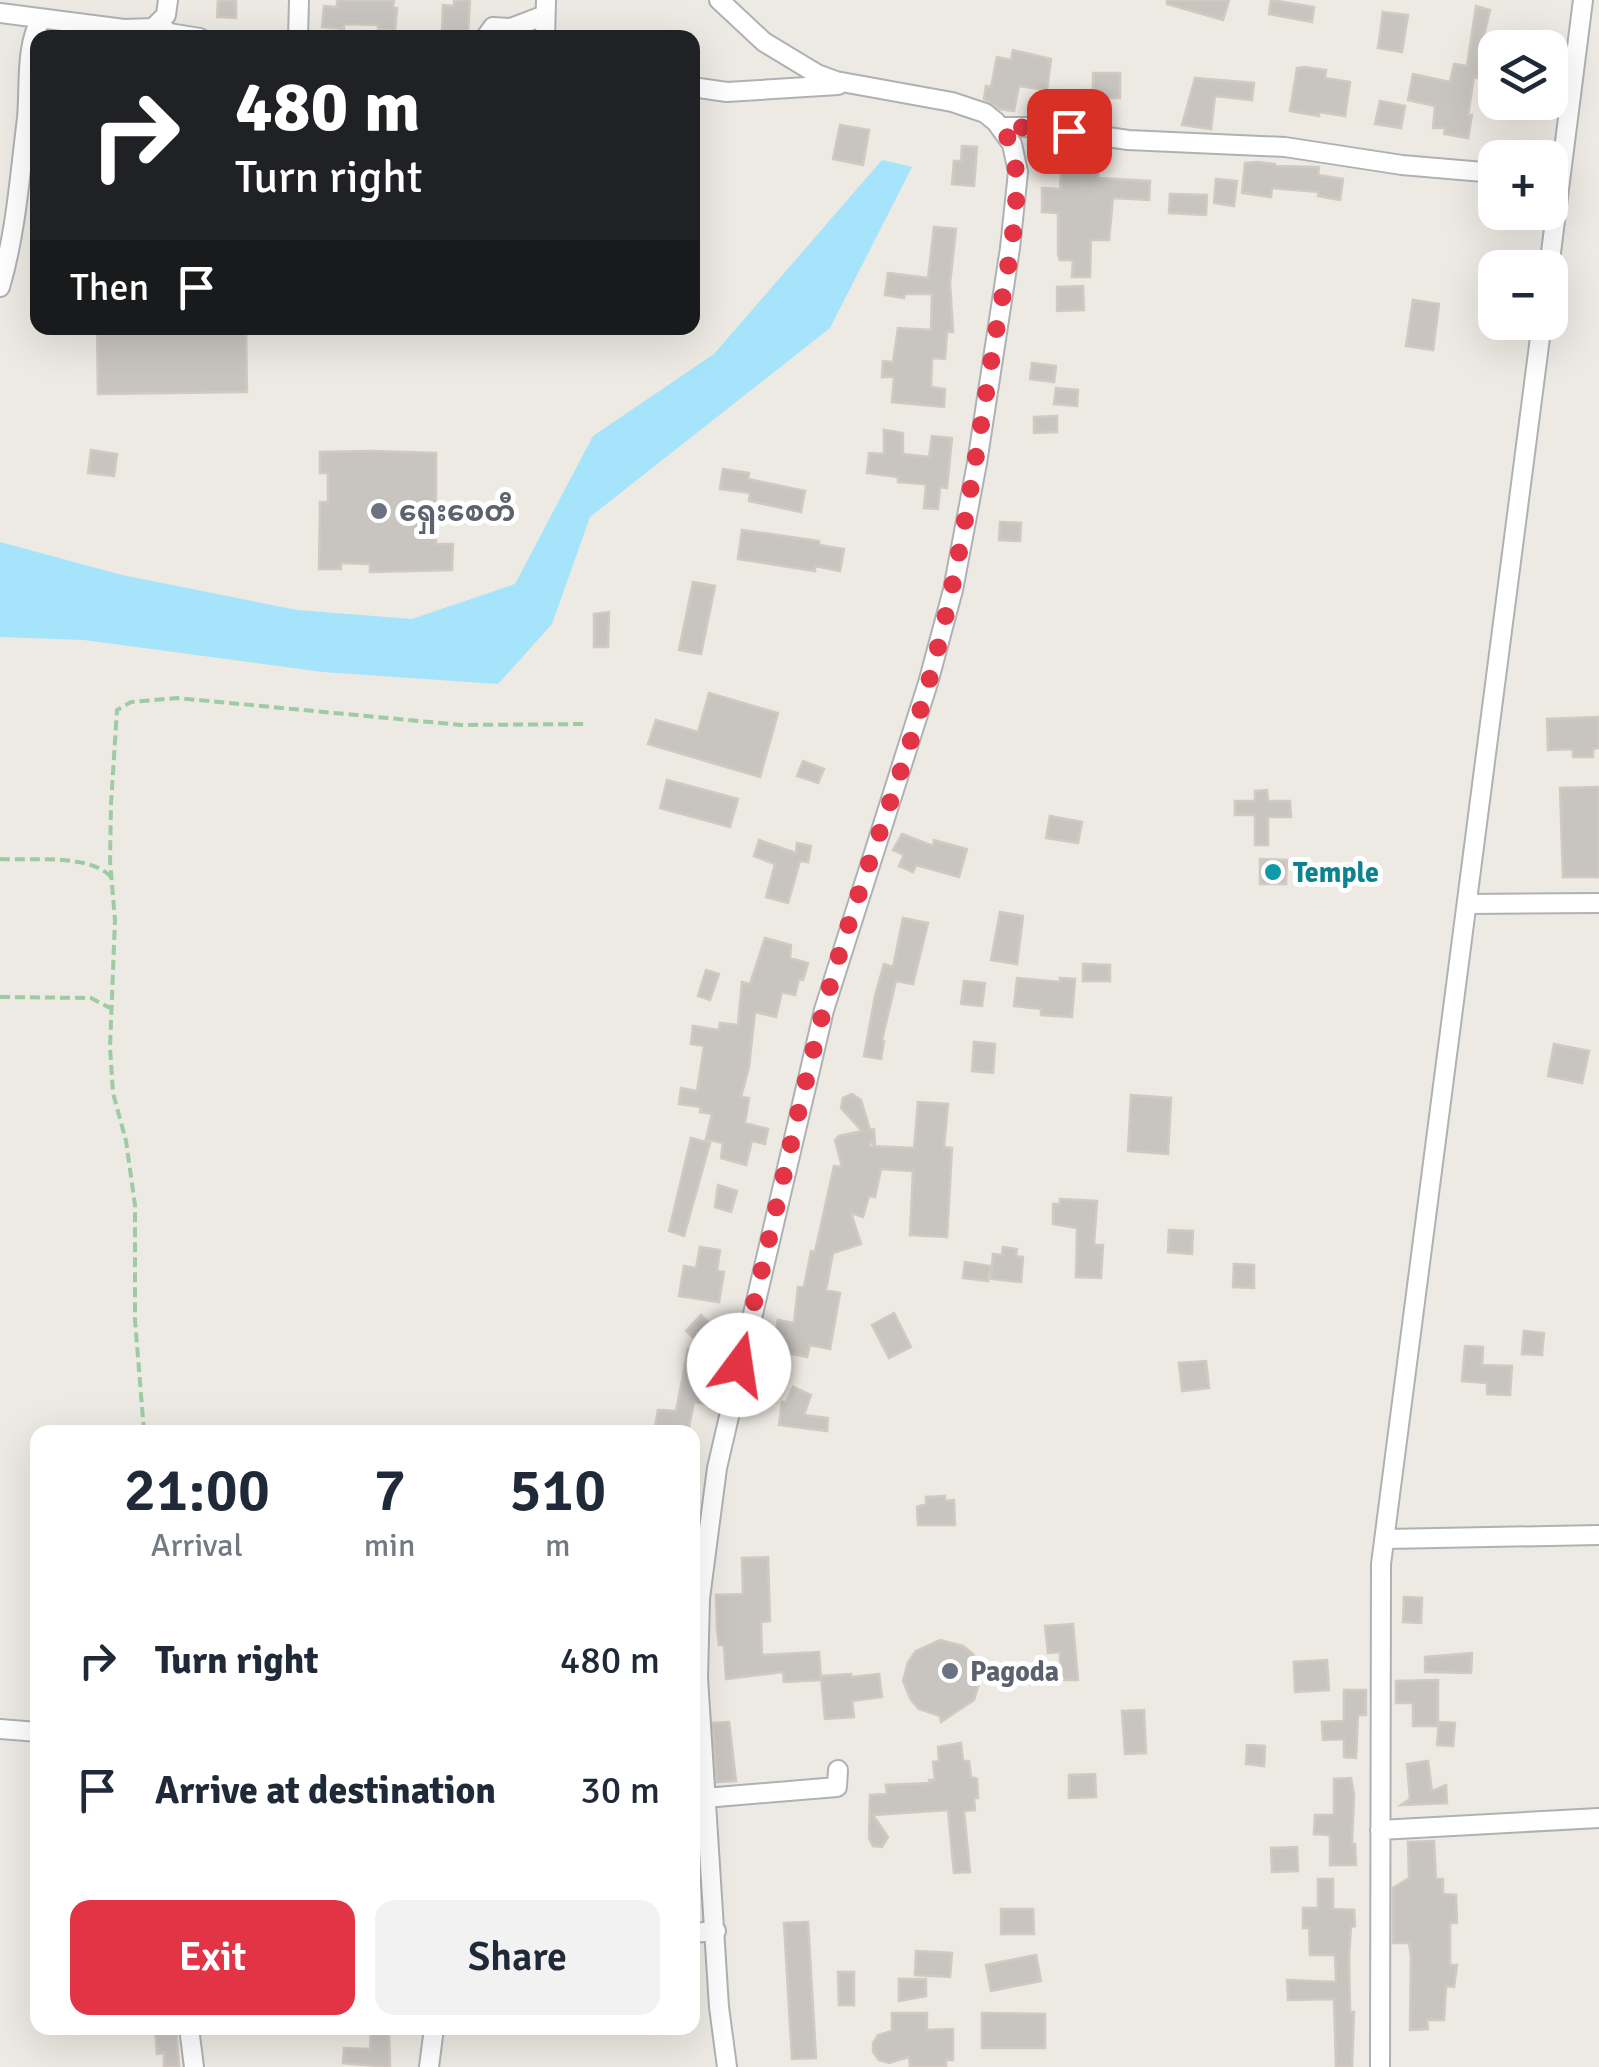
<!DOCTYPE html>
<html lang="en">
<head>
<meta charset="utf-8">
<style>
  :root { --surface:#fff; --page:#f2f2f3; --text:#1f2937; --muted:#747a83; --accent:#e23444 }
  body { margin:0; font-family:Signika,"Noto Sans Myanmar",sans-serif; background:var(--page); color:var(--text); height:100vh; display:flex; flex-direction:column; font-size:38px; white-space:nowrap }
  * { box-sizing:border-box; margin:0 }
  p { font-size:32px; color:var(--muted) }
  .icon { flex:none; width:55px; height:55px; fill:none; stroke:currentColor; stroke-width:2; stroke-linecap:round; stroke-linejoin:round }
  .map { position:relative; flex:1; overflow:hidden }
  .sheet { position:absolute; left:30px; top:1425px; width:670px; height:610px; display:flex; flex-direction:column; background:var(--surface); border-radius:20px; box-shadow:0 10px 40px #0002 }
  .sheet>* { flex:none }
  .top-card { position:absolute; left:30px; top:30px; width:670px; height:305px; border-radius:20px; box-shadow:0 10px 40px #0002; background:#202124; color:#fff; overflow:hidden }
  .controls { position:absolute; left:1478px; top:30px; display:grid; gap:20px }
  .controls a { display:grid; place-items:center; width:90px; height:90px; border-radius:20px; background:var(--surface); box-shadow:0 10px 40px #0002; font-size:50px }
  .pin { position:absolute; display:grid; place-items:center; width:85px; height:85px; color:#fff; margin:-42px; border-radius:20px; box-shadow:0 5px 15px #0006 }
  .me { position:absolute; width:110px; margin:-55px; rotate:14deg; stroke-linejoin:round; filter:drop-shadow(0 0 8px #0008) }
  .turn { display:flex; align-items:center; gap:35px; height:210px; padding:0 40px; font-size:45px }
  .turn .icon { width:130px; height:130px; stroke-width:2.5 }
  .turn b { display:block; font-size:70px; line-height:85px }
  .then { display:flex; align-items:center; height:95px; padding:0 40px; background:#0003; gap:20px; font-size:38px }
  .eta { display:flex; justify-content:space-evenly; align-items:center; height:170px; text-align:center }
  .eta b { font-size:60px; font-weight:600; line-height:70px }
  .button { display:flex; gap:20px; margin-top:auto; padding:20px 40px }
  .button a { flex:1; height:115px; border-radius:20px; background:var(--accent); color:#fff; font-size:40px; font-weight:600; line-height:115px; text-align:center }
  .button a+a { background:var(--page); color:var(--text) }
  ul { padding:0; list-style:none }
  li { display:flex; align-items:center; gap:30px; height:130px; padding:0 40px }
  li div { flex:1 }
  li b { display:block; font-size:38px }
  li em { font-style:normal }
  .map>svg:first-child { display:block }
</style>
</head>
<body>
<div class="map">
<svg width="1599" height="2067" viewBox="0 0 1599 2067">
  <rect width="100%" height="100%" fill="#ede9e3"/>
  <path fill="#a5e4fb" d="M882,160l30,7 -82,161 -240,189 -38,107 -54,60 -175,-12 -239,-32 -84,-3v-95l122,33 175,35 115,9 103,-35 78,-148 121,-82z"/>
  <path fill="#c8c4c0" stroke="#d2cac1" stroke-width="2.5" d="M218,0h18v18l-19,-1z
    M337,0h57l-1,8h4l-2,23 -17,-2v-4l-34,-1v5l-22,-2 2,-21 13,1z
    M454,0h16l-2,32 -26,-1 1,-26 11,1z
    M1167,0h62l-6,20 -56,-16z
    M1271,0l43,7 -2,15 -43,-8z
    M1476,6l14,4 -8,34 13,3v15h-9l-2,17 -10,-2 -6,38h4l-4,23 -24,-4 1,-6h-12l2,-22 -27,-6 5,-26 37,8 4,-18 13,2z
    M1383,12l25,3 -6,37 -24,-4z
    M1013,50l38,9 -4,31 -28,-4 -5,25 -14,-2 -16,-10 2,-13 5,1 6,-30 14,3z
    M1304,67l22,3 -1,8 25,4 -5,34 -26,-4v4l-29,-5 7,-43z
    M1093,73h27v25h-27z
    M1195,78l59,5 -2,17 -37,-4 -4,33 -29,-4z
    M1056,97l28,2 -1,18 -28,-2z
    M1380,101l25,5 -4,22 -26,-4z
    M840,125l29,5 -6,35 -30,-6z
    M1063,144l18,2 -1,12 19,2 -1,18 52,3 -1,19 -36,-2 -4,42h-18l-1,37h-18l1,-17h-13l-2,-6v-41l-16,-1v-24l18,1z
    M962,146l15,1 -3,39 -22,-2 2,-23h7z
    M1258,162l17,2v2l44,1 -1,8 25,4 -3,21 -22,-4 1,-4 -47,-4 -1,9 -29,-4 3,-30z
    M1216,179l21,2 -3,25 -20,-3z
    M1170,194l37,1 -1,20 -37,-2z
    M934,227l22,2 -6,54 3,49h-6l-2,27 -13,-1 -1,29 14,2 -1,18 -52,-5 2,-25h-12l1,-16 10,1 5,-34 33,2 1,-36h-28v4l-19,-3 3,-22 40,5z
    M1083,286l1,24 -27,1v-24z
    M1413,300l26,4 -6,46 -27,-4z
    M97,328h149l1,64 -149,2z
    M1032,363l24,3 -2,16 -24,-3z
    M1056,388l22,2 -1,16 -23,-2z
    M1057,416v16l-23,1v-16z
    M884,430l19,3v21l26,3 3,-21 20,2 -5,50 -7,-1 -2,22 -14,-1 2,-23 -2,-1 -26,-2v-5l-31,-4 2,-20 15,1z
    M91,450l26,4 -3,22 -26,-3z
    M371,451l65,2v91h17l-1,26 -82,2v-8l-29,-1v6h-22l1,-67h8v-29h-8v-21z
    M723,469l26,4 -1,6 57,12 -4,21 -52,-11 1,-8 -30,-4z
    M1000,522l21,1 -1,18 -21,-1z
    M742,530l77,11v4l25,4 -4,22 -25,-5v5l-77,-12z
    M693,582l22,4 -14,68 -22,-4z
    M609,612l-1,35h-14v-33z
    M709,693l69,20 -18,64 -112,-33 8,-24 42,12z
    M1599,717v31l-6,1v8h-20v-8l-25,1 -1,-31z
    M803,761l21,8 -6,14 -21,-7z
    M667,780l71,19 -8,28 -70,-19z
    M1599,787v90h-36l-3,-89z
    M1267,790l1,11h22l1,16h-23v28h-13v-30h-20v-14h20v-10z
    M1050,816l32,6 -4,21 -32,-5z
    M902,834l31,12 1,-6 33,9 -8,28 -43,-12 -3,7 -14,-6 5,-11 -11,-5z
    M759,840l37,13 1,-10 14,3 -3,16 -8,-1 -12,42 -22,-6 9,-33 -21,-8z
    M1260,859l27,1 -1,24h-26z
    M1000,912l23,4 -6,48 -26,-4z
    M903,918l25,5 -15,61 -17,-3 -14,59 2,1 -3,18 -17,-3 11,-60 9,-32 9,3z
    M765,938l26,7 -1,13 18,5 -5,17 -4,-1 -4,16 -13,-3 -6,25 -21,-5 -6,55 -8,30 8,1 -4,25 23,6 -3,15 -13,-3 -6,24 -25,-7 2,-15 -17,-4 6,-25 -12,-2 1,-5 -22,-3 2,-16 16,3 7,-45 -13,-2 2,-18 26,4 1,-7 18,2 4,-43 8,2z
    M1083,964l27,1v16h-27z
    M706,970l13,4 -9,26 -12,-4z
    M1017,978l43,4v-4l15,1 -3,38 -31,-2v-6l-27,-3z
    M964,981l21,2 -3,23 -21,-2z
    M974,1042l21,2 -2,29 -21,-2z
    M1554,1044l35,7 -7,32 -34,-7z
    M852,1094l9,6 9,30 4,-1 1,17 -4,-5 -2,5 45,2 4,-46 30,2 -4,43 8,1 -5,89 -37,-2 3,-64 -32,-2 -6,28 -6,-1 -6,21 -12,-4 10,31 -28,9 -7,37 14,3 -10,56 -20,-4 -3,12 -35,-7 6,-30 16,3 4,-36h6l7,-36 4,1 19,-86 8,1 -7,-27 4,-4 23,-5 -21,-23 2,-10z
    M1131,1095l40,3 -3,56 -40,-3z
    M691,1138l19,5 -26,93 -15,-5z
    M718,1185l19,6 -6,21 -16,-5z
    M1060,1199l37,2 -3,44h9l-2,33 -25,-1 1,-49 -24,-4v-20h7z
    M1169,1230l24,1 -1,23 -24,-2z
    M700,1247l20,3 -3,21 7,1 -5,30 -40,-6 5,-30 12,2z
    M1003,1247l14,2 -1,7 7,1 -2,25 -30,-3 2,-25 9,1z
    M965,1262l25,4 -2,15 -25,-3z
    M1234,1264l20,1v23l-21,-1z
    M894,1313l17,34 -22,11 -17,-33z
    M701,1315l13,13 -14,16 -14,-13z
    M1524,1331l20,2 -2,22 -20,-1z
    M1465,1346l18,1 -1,18 30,1 -2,29 -23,-1v-11l-25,-2z
    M688,1349l17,5 -8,27 13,2 -4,21 -12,-2 -6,30 -33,-5 3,-17 18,1z
    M1206,1361l3,27 -27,3 -3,-28z
    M793,1387l18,8 -7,20 24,3 -1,13 -48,-6 3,-23h4z
    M945,1496v5l9,-1 1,25h-37l-1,-18 9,-3v-7z
    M768,1557l2,64 -9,1 1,33 57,-3 2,28 -37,2 -1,-10 -57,7 -2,-34h-5l-2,-16 -1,-34 27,-1 -1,-36z
    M1404,1597l18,1 -1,25 -18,-1z
    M1073,1624l5,56h-18v-28l-12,1 -3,-27z
    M940,1640l23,6 10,8 8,23 -7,23 -33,22 -1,-6 -21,-7 -8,-9 -8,-19 5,-19 8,-11z
    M1472,1653l-1,20 -46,-1v-15z
    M1327,1660l2,30 -34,2 -1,-30z
    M851,1674v3l28,-3 3,23 -30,4 2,16 -29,2 -4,-43z
    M1438,1680v46h-25v-23h-17v-22z
    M1344,1690h22v25h-8l-2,43 -12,-1v-18l-21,1 -1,-18 22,-1z
    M1144,1710l2,43 -21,1 -3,-43z
    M729,1722l7,59 -19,1 -4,-59z
    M1439,1722l16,1 -2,23 -16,-1z
    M961,1743l2,18h6l2,16 6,2 1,19h-4l1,12 -11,1 6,61 -16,1 -6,-63 -75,5 15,22 -6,10 -9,-1 -4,-8 1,-43 17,-1 -1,-9 44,-2 -1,-3h6l-2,-18 6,-1 -1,-14z
    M1247,1745l18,1 -1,20 -18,-2z
    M1428,1761l4,30 14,-6 1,18 -46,2 9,-6 -3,-35z
    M1095,1774l1,23 -27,1v-23z
    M1351,1778l3,17 -2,49h3l1,21h-26v-30l-16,-1 1,-19h19v-36z
    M1434,1841l2,38h7v15l13,1 1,28h-7v42h7l-3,22 -8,-1 -2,34h-17l1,9 -18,1 1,-74 -2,-13h-16v-55l16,-10 -1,-36z
    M1297,1847l1,24 -26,1 -1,-24z
    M1318,1879h15v30l21,1 1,16 -4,1 -2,28 1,57h4l-2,55h-16l-2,-68 -46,1 -1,-20 49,2 -1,-27h-25l-1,-27h-6v-20h15z
    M1001,1909h32l1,25h-33z
    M808,1922l8,136 -24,1 -8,-136z
    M916,1951l36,2 -2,24 -35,-2z
    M1036,1955l5,26 -50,10 -5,-26z
    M838,1972h16v33h-15z
    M899,1979h27v17l-27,5z
    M892,2013h35v17l26,-1v31h-7v7h-36l-1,-10 -20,6 -10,-3 -6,-8v-9l5,-8 14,-4z
    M982,2013l63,1v34h-63z
    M155,2028h21l3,39h-15v-14l-7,1z
    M371,2028h18l1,39 -47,-4 1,-15 26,1z"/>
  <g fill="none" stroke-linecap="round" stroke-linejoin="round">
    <g stroke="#aeb2b5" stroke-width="22">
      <path id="minor" d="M719,0l45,42 53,32 19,7 116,21 33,11 11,9 16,22 6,28 -8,76 -33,215 -24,127 -25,93 -104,327 -107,458 -17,130 -2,80 21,329 8,60
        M0,13l124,16 29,-1 13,-13 2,-15
        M158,23l11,10 31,5
        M298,38l1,-38
        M485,38l8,-11 18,1 34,-13
        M545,38l1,-38
        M692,87l35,5 111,-7
        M1001,127h39l88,13 157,7 117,18 93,8
        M1549,268l34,-268
        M0,287c16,-54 20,-113 27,-169 3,-32 -2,-71 14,-99
        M1467,904l132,-1
        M1386,1539l213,-4
        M0,1729l38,3
        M705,1798l132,-11 1,-17
        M1380,1830l219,-12
        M692,1933l24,-2
        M189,2028l5,39
        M429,2067l5,-39
        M1380,2067l1,-503 161,-1242"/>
    </g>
    <path stroke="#9ecca2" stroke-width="4" stroke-dasharray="10 5" stroke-linecap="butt" d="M0,859c32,2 91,-6 112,19
      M0,997l91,1 19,10
      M144,1432l-9,-112v-115l-9,-64 -13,-48 -3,-46 5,-127 -5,-59 1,-57 6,-94 14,-8 46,-4 284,27 126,-1"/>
    <use href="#minor" stroke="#fff" stroke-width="18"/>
  </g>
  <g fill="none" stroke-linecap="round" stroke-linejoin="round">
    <path stroke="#e23444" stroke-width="18" stroke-dasharray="0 32.4" d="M739,1365c29,-117 54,-236 84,-353 29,-112 74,-219 106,-331 33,-117 48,-236 68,-355 8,-48 37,-162 4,-198l39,-1 29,4"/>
  </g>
  <g fill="#6b7280" stroke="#fff" stroke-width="4">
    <circle cx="379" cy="511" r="10"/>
    <circle cx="950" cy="1671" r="10"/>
  </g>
  <circle fill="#0f9aa8" stroke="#fff" stroke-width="4" cx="1273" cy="872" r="10"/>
  <g text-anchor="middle" stroke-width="10" stroke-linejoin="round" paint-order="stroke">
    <g font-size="28" font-weight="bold" fill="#5b616d" stroke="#fff" text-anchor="start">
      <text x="399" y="521">ရှေးစေတီ</text>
      <text x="970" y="1681">Pagoda</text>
    </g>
    <g font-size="28" font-weight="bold" fill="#0d838f" stroke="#fff" text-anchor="start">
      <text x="1293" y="882">Temple</text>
    </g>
  </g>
</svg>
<div class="controls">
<a><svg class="icon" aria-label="layers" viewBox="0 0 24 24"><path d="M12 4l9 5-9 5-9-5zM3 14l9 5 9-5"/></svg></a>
<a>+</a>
<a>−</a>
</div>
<div class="pin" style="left:1069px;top:131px;background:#d93025"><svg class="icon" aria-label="arrive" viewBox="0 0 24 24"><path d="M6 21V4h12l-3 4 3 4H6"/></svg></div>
<svg class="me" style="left:739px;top:1365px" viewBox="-20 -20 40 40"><circle r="19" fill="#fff"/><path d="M0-13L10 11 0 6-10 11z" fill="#e23444"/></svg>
<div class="top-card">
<div class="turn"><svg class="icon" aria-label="right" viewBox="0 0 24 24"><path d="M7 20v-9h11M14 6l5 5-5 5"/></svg><div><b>480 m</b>Turn right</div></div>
<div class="then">Then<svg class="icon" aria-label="arrive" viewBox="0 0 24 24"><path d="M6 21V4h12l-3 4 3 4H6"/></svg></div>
</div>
<section class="sheet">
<div class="eta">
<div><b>21:00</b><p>Arrival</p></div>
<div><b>7</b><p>min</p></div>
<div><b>510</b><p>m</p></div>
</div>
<ul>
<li><svg class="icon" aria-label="right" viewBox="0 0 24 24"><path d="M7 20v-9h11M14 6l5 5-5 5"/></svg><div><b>Turn right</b></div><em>480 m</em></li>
<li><svg class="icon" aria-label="arrive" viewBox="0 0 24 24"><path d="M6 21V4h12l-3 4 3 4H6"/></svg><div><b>Arrive at destination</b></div><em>30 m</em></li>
</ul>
<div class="button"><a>Exit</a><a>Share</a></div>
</section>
</div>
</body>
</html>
